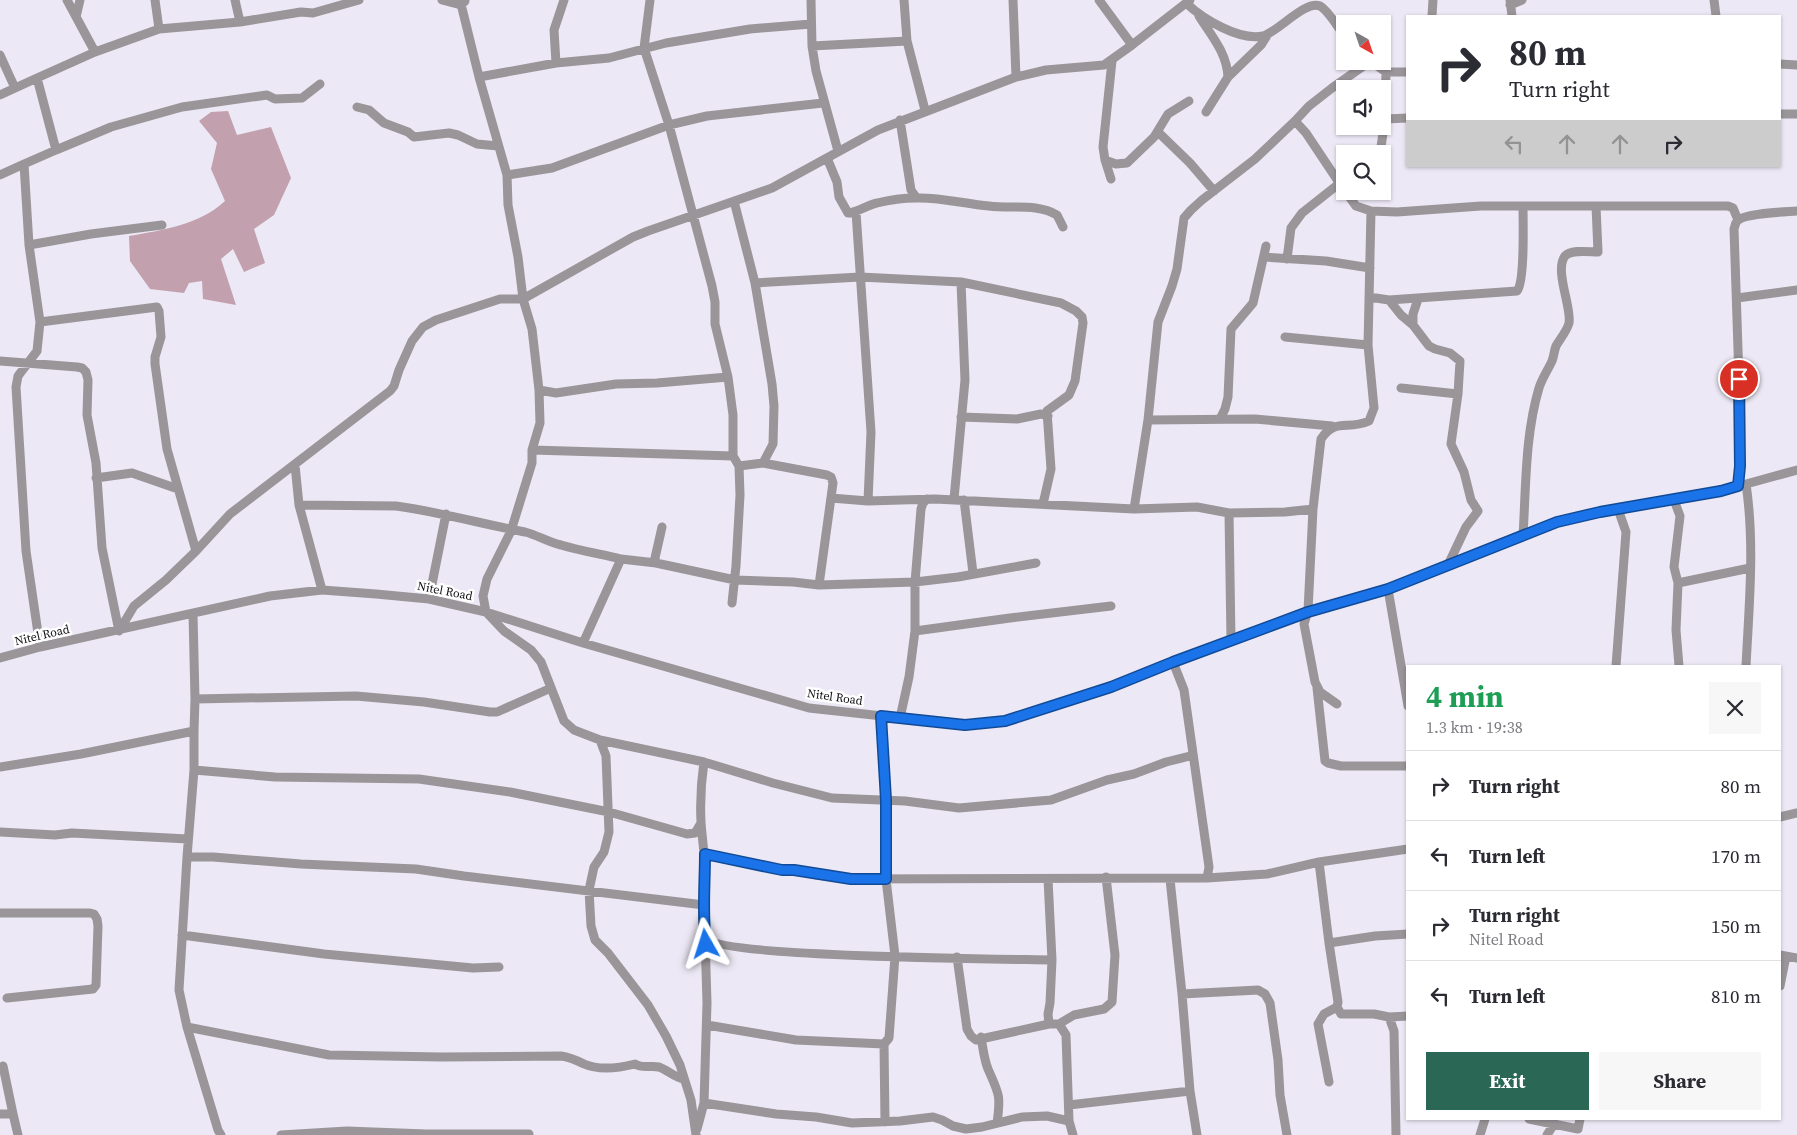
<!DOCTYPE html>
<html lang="en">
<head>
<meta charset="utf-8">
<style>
  :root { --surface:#fff; --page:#f7f7f7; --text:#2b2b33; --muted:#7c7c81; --line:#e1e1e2; --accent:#2a6855 }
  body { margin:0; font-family:"Source Serif 4",serif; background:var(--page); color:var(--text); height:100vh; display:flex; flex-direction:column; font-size:19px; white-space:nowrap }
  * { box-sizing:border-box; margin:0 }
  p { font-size:16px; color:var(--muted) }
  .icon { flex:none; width:28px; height:28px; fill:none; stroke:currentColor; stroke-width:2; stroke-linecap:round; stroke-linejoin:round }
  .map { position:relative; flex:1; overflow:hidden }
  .side { position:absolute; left:1406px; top:665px; width:375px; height:455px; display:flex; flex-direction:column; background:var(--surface); border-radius:0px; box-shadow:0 1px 4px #0004 }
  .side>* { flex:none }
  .banner { position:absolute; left:1406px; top:15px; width:375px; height:152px; border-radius:0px; box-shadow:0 1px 4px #0004; background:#fff; color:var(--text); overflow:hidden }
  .needle { width:32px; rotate:140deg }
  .tools { position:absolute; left:1336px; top:15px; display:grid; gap:10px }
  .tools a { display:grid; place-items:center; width:55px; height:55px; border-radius:0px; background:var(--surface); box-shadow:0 1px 4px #0004; font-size:25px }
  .pin { position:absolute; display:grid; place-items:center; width:42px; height:42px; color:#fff; margin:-21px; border:2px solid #fff; border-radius:50%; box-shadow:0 1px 5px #0007 }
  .me { position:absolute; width:55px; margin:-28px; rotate:354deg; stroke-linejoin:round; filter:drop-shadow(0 0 4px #0008) }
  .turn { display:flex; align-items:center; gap:18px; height:105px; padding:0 20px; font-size:22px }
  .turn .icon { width:65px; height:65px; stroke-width:2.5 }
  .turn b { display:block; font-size:35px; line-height:42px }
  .lanes { display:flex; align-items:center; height:48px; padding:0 20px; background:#0003; justify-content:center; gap:25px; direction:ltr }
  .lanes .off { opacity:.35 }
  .round { display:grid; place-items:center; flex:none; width:52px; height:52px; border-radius:0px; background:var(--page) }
  .head { display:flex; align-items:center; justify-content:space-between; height:85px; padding:0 20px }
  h1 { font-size:30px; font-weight:700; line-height:38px; color:#1e9e55 }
  .button { display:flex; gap:10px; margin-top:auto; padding:10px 20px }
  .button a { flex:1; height:58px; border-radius:0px; background:var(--accent); color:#fff; font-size:20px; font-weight:700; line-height:58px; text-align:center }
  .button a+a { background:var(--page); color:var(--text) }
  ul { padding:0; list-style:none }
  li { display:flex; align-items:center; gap:15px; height:70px; padding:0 20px; border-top:1px solid var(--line) }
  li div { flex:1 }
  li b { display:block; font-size:19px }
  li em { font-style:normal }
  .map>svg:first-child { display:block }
</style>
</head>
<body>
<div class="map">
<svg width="1797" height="1135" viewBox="0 0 1797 1135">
  <rect width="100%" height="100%" fill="#ece8f5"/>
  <path fill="#c3a0ad" d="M228,111l9,24 34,-8 20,51 -17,37 -20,14 11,34 -21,9 -11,-23 -12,10 15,46 -33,-6 -1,-18 -13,2 -5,10 -34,-4 -20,-28 -1,-25c34,-6 70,-11 96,-35l-14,-32 6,-26 -18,-22 12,-9z"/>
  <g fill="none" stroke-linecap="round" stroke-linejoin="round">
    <path stroke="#9a9599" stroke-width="9" d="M155,0l4,29
      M235,0l5,22
      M442,0l19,5 4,-4
      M460,0l19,77 28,98 1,30 10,52 5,42 9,30 7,61 1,33 -8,27v13l-21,68 -24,48 -4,17 3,16 18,19 27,19 10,12 23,59 10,9 26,10 104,22 69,21 59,15 73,3 54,7 92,-8 56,-20 27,-6 32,-12 24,-6 2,-2
      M650,0l-6,48 25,77 43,161 3,16v22l13,53 5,38v41l6,10 1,29 -4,71 -4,37
      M811,0l1,46 4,25 22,80
      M904,0l3,41 18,69
      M1013,0l3,77
      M1099,0l33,45
      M1510,0l2,16
      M1714,0l2,16
      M1186,3c17,16 53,38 77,33 15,-4 42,-36 57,-30 8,4 18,22 25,30
      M1510,5l12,-5
      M1199,16c12,19 28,37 29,61l-22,35
      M1432,16l1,-16
      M76,17l4,-17
      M812,46l95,-5
      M95,52l64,-23 81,-7 61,-10 12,1 46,-13
      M0,55l15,33
      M1370,61l16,11h22
      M556,63l-2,-33 10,-30
      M1780,64l17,1
      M479,77l77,-14 53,-5 57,-15 84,-14 61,-5
      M1228,77l33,-32 7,-11
      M0,95l37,-17
      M357,107l12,3 15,13 24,9 6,5 35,-4 9,2 19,9 21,2
      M1780,114h17
      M1385,119l1,-47
      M900,120l11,70 5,7
      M1295,121l11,12 36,54
      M1158,132l32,31 24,28
      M56,150l55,-23 71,-20 85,-12 8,4 27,-1 18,-14
      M1380,154l5,-35 23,-1
      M827,158l10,24 2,15 9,16c11,-1 19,-8 29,-10 12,-3 26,-5 39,-5 24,-1 49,6 73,8 22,3 48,-3 68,9l6,12
      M1105,160l11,4 11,-1 27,-26 14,-23 21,-13
      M0,175l24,-11
      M507,175l45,-7 117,-43 38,-9 116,-13
      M1111,179l-6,-19 -2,-13 9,-86
      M1345,191l11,15 15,5 26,1 84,-6h247l5,2 5,12
      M734,201l21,82 17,101 2,22 -1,38 -10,19
      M856,212l15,220 -3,69
      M29,245l62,-11 71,-9
      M1264,257l62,4 44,7
      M1287,259l4,-31 11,-15 43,-34
      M755,283l105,-6 101,5 100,21 15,8 6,6 1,6 -8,58 -6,14 -22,16 4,58 -8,35
      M1369,297l20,3 12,15 12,10 16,21 6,3 15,4 10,8 -2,33 -7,50 13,28 7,28 7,11 -12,16 -18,38
      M1737,298l60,-8
      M1389,300l128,-9c8,-9 6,-70 6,-85
      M40,322l117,-15 2,4 2,26 -6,20v7l12,85 29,102
      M1413,325v-11l5,-15
      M1285,337l83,8
      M0,361l77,6 5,1 4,4 2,8 -1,35 9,48 6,85 17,83
      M1401,388l57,6
      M539,390l17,3 60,-9 41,-1 71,-6
      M961,417l56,2 24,-5 7,2
      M1220,419l5,-10 3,-12 3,-68 22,-26 13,-57
      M1148,420l107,-1 77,7
      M532,450l201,6
      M295,465l4,40 23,85
      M739,466l24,-3 64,12 4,2 2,6 -14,102
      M96,478l36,-5 46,16
      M1738,486l1,-20v-87l-5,-150c1,-3 1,-5 3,-8 7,-8 48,-9 60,-10
      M831,498l37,3 67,-2 199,10 63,-2 32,6 56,-1 28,-3
      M954,499l11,-119 -4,-98
      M964,500l9,73
      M1674,500l6,16 -6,51 4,16 -2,47 3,36
      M299,505l97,1c44,6 86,18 129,26 12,3 23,10 36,13 20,6 40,9 60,14
      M1134,509l14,-89 10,-98 14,-36 5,-17 7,-51 7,-8 11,-10 53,-41 40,-38 14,-15 23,-18 30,-21 2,-6
      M1229,513l2,127
      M1523,536c3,-49 2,-101 16,-148 3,-10 9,-18 13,-27 2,-5 2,-10 4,-15 4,-7 11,-15 13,-23 3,-15 -15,-53 -4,-67 6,-7 25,-4 33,-4l-2,-46
      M656,563l-1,-5 7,-31
      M1678,583l72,-15
      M1388,589l20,117
      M429,599l17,-85
      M193,614l2,85 -1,32v39l-7,87 -8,133 8,37 31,103 3,5
      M119,631l15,-25 32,-26 30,-29 34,-37 160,-123 4,-5 5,-16 13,-29 11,-14 13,-7 64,-21h23l110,-62 15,-6 124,-43 106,-58 138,-53 30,-7 58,-5 28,-20 58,-45
      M915,631l95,-13 101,-12
      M583,643l38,-84 35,4 79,17 58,2 26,3 96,-3 43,-5 78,-14
      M40,647l-14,-96 -10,-164 2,-11 19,-25 3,-29 -11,-77 -5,-81 32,-14 -19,-72 58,-26 -28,-52
      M0,658l40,-11 230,-51 52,-6 54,4 53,5 57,13 97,31 226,65 156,17 40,-4 106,-34 62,-25 135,-51 80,-22 169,-67 43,-10 121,-21 76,-21
      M1173,662l11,28 2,14 23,163 -2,11
      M1616,666l10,-134 -8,-23
      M1746,666c3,-60 9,-122 0,-182
      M1317,688l8,73 3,2 13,3h67
      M195,699l161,-3 68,6 66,10h7l54,-24
      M1337,704l-17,-12 -5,-10 -11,-58 4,-13 5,-102 8,-70c15,-22 26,-8 48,-18l5,-13 -6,-63 3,-134
      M900,718l9,-41 6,-46v-49l6,-73 2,-6 4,-4
      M600,740l6,16 3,76 -5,20 -10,15 -5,23 2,36 4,14 13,13 40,52 18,31 14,29 11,35 5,35
      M704,762c-3,20 -4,40 -3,60 1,17 4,33 4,49 1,19 -8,52 3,68 13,18 302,20 344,21
      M0,767l81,-13 113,-23
      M194,770l81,7 144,2 91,13 99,20 78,22 8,-1 6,-10
      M1780,817l17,-4
      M0,832l55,3 17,-2 116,6
      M705,854l77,16h12l23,5 34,4 356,-1 60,-4 52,-12 89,-13
      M187,857h26l88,7 115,5 48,7 240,29
      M1319,862l10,81 9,59 -1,5 -13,7 -6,10 11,58
      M1048,879l4,81 -2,43 -2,11 1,10h10l7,11 3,86 4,14
      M1170,879l12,115 8,97 7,44
      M0,913h90l4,1 3,5 1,7 -2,59 -3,4 -86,9
      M182,935l142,19 149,14 26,-1
      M1329,943l46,-7 33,-2
      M1780,955l17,3
      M957,957l10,72 4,7 5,4 73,-16
      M1780,986l6,-30
      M1182,994l76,-4 7,4 5,9 8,57 2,35 7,40
      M1337,1007l4,7h33l15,3 5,14 2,104
      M1389,1017l19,-1
      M1059,1024l15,-9 30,-6 8,-7 3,-47 -9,-78
      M707,1025l89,15 88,4 5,-6 6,-82 -9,-77v-79l-5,-85
      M187,1027l142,28 112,2 120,-1c9,1 15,4 23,8 16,7 35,4 51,0 8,5 15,1 24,3 9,3 14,10 25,12
      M981,1037c2,11 3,22 7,32 11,25 13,26 9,54
      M884,1044l1,78
      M3,1066l10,48
      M704,1103l72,11 40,3 36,6 48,-2 33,-4 9,3 11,6 13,3 16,-2 40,-10 25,-1 22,5
      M1069,1105l121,-14
      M0,1114h13l5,21
      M1529,1119l49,10 2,-10
      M697,1129l7,-26 3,-100 -2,-67
      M281,1135l66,-4 79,3h103
      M1480,1135l5,-16
      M1547,1135l7,-11"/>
  </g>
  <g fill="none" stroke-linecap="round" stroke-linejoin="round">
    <g stroke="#114b97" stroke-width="12">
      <path id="route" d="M706,944c-4,-30 -1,-60 -1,-90l77,16h12l57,9h35v-79l-5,-84 84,9 40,-4 106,-34 62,-25 135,-50 80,-23 169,-67 43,-10 121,-21 17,-5 2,-20 -1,-87"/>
    </g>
    <use href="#route" stroke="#1a73e8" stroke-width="9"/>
  </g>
  <g text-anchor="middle" stroke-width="5" stroke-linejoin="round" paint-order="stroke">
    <g font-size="12" fill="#0e0d11" stroke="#fff">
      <text transform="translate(445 591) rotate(11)" y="4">Nitel Road</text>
      <text transform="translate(42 635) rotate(-13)" y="4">Nitel Road</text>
      <text transform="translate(835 697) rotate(8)" y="4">Nitel Road</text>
    </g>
  </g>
</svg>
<div class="tools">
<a><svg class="needle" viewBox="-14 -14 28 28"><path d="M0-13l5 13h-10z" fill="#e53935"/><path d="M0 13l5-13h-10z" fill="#7c7c81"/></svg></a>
<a><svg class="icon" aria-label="sound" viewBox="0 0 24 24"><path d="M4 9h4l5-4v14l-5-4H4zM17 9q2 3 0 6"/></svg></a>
<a><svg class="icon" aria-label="search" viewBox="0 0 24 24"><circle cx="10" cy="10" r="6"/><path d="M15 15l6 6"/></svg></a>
</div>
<div class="pin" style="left:1739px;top:379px;background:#d93025"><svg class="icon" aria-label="arrive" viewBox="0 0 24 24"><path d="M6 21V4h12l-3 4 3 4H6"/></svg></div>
<svg class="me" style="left:706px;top:944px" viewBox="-20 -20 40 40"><path d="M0-17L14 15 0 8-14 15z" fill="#1a73e8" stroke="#fff" stroke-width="4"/></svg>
<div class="banner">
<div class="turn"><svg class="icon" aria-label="right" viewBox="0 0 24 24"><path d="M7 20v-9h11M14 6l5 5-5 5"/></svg><div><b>80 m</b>Turn right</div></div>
<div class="lanes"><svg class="icon off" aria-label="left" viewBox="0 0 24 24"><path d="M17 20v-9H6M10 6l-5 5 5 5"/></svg><svg class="icon off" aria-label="ahead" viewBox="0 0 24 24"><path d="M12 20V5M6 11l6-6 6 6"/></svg><svg class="icon off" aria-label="ahead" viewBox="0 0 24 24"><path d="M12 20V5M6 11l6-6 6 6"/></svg><svg class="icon" aria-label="right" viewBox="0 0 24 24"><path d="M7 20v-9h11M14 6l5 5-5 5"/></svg></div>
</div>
<section class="side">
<div class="head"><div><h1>4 min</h1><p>1.3 km · 19:38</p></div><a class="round"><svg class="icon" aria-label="close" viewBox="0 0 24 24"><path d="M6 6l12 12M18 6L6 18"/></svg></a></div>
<ul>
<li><svg class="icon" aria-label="right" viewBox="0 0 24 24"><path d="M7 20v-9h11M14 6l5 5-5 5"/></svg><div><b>Turn right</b></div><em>80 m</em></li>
<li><svg class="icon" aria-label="left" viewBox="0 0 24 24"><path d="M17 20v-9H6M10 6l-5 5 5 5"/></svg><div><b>Turn left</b></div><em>170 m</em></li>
<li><svg class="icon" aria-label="right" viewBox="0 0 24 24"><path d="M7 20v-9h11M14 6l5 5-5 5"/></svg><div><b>Turn right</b><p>Nitel Road</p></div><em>150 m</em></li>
<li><svg class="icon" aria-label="left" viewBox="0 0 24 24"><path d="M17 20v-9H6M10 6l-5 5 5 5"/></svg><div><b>Turn left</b></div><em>810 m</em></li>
</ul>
<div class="button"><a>Exit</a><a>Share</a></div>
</section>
</div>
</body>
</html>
